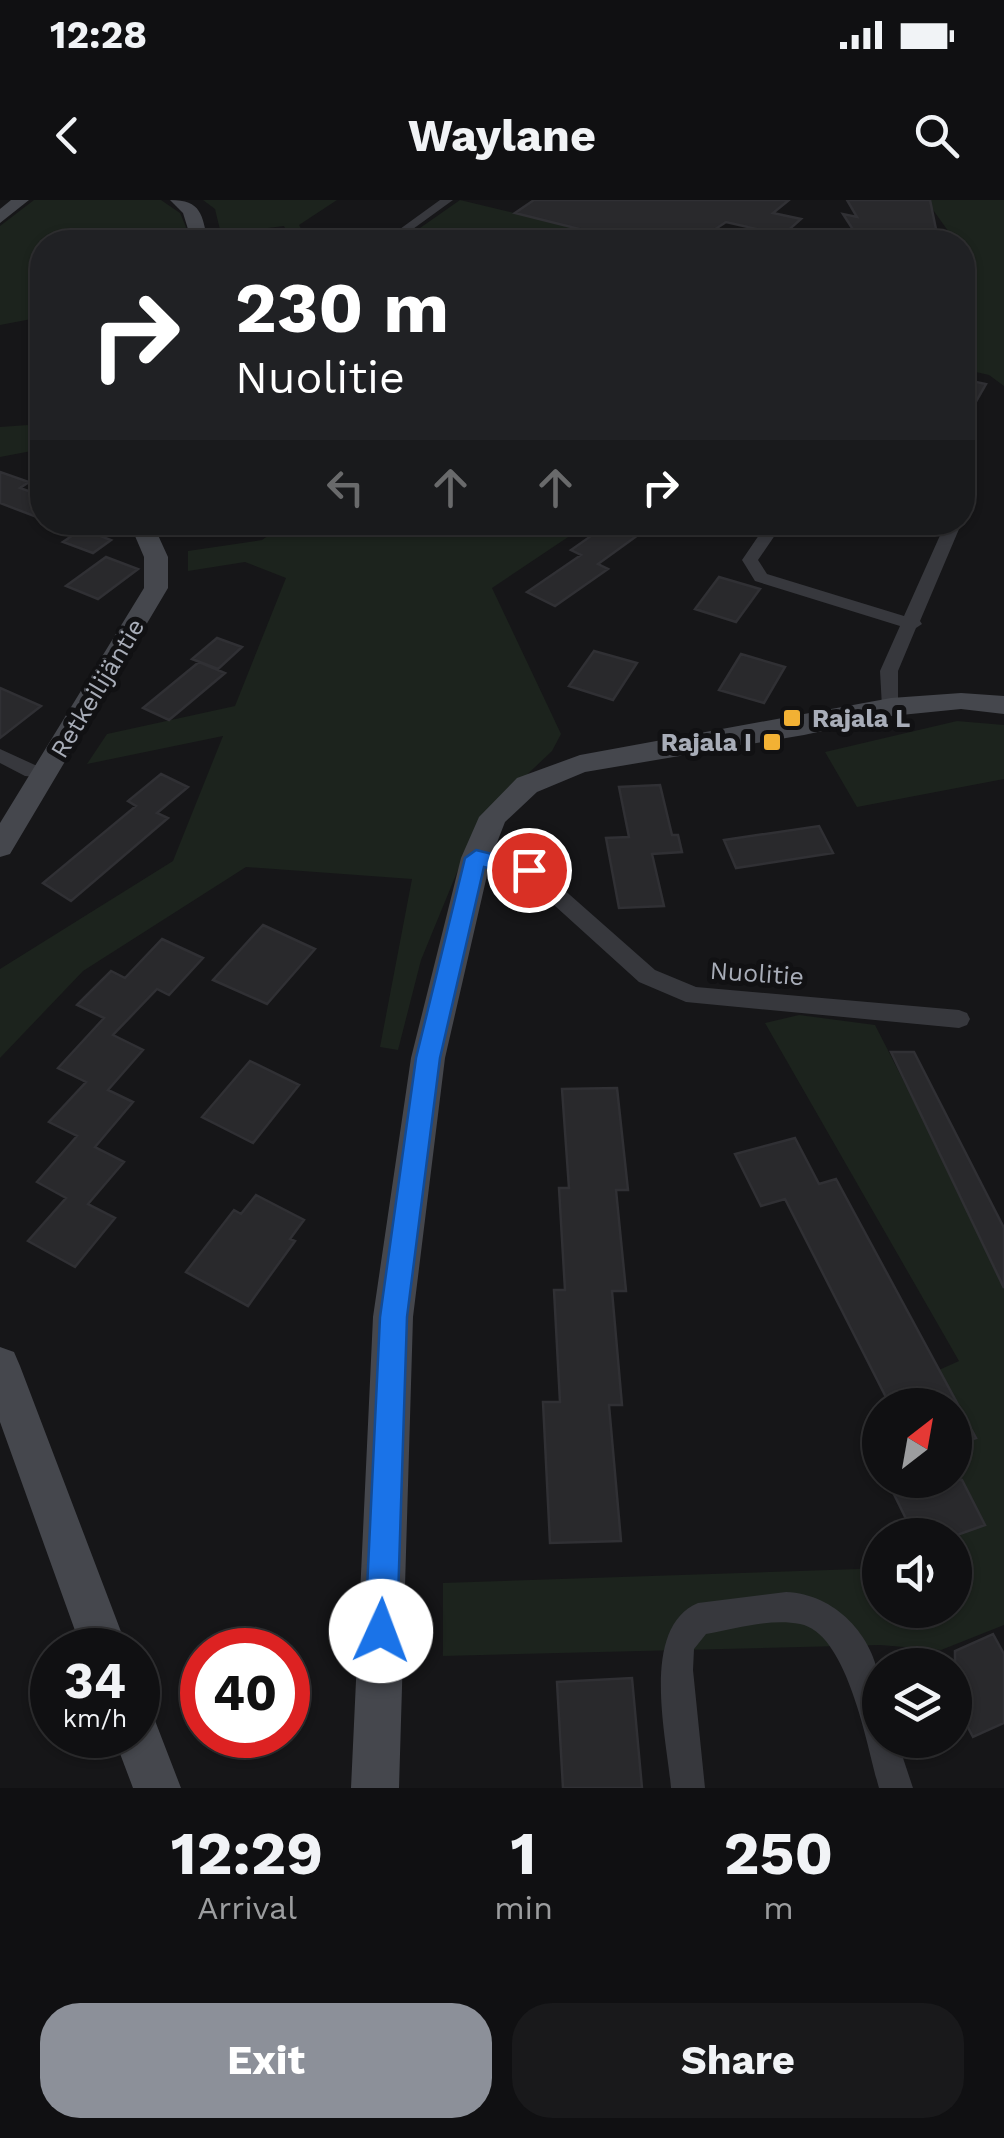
<!DOCTYPE html>
<html lang="en">
<head>
<meta charset="utf-8">
<style>
  :root { --surface:#101012; --page:#19191b; --text:#f1f3f6; --muted:#9c9d9f; --line:#303032; --accent:#8c9099 }
  body { margin:0; font-family:"Work Sans",sans-serif; background:var(--page); color:var(--text); height:100vh; display:flex; flex-direction:column; font-size:38px; white-space:nowrap }
  * { box-sizing:border-box; margin:0 }
  p { font-size:32px; color:var(--muted) }
  .icon { flex:none; width:55px; height:55px; fill:none; stroke:currentColor; stroke-width:2; stroke-linecap:round; stroke-linejoin:round }
  .map { position:relative; height:1588px; overflow:hidden }
  .side { display:flex; flex-direction:column; background:var(--surface); flex:1 }
  .side>* { flex:none }
  .guide { position:absolute; left:30px; top:30px; width:945px; height:305px; border-radius:40px; box-shadow:0 2px 8px #0004,0 0 0 2px var(--line); background:#202124; color:#fff; overflow:hidden }
  .needle { width:65px; rotate:31deg }
  .fabs { position:absolute; left:862px; top:1188px; display:grid; gap:20px }
  .fabs a { display:grid; place-items:center; width:110px; height:110px; border-radius:50%; background:var(--surface); box-shadow:0 2px 8px #0004,0 0 0 2px var(--line); font-size:50px }
  .speed { position:absolute; left:30px; top:1428px; display:flex; gap:20px; font-size:50px; font-weight:700; text-align:center }
  .speed>* { display:grid; place-content:center; width:130px; height:130px; border-radius:50%; background:var(--surface); box-shadow:0 2px 8px #0004,0 0 0 2px var(--line); line-height:1 }
  .speed small { font-size:25px; font-weight:400 }
  .speed .limit { border:15px solid #d22; background:#fff; color:#111 }
  .pin { position:absolute; display:grid; place-items:center; width:85px; height:85px; color:#fff; margin:-42px; border:5px solid #fff; border-radius:50%; box-shadow:0 2px 10px #0007 }
  .me { position:absolute; width:110px; margin:-55px; rotate:2deg; stroke-linejoin:round; filter:drop-shadow(0 0 8px #0008) }
  .turn { display:flex; align-items:center; gap:35px; height:210px; padding:0 40px; font-size:45px }
  .turn .icon { width:130px; height:130px; stroke-width:2.5 }
  .turn b { display:block; font-size:70px; line-height:85px }
  .lanes { display:flex; align-items:center; height:95px; padding:0 40px; background:#0003; justify-content:center; gap:50px; direction:ltr }
  .lanes .off { opacity:.35 }
  .eta { display:flex; justify-content:space-evenly; align-items:center; height:170px; text-align:center }
  .eta b { font-size:60px; font-weight:700; line-height:70px }
  .cta { display:flex; gap:20px; margin-top:auto; padding:20px 40px }
  .cta a { flex:1; height:115px; border-radius:40px; background:var(--accent); color:#fff; font-size:40px; font-weight:700; line-height:115px; text-align:center }
  .cta a+a { background:var(--page); color:var(--text) }
  .status { display:flex; justify-content:space-between; align-items:center; height:70px; padding:0 50px; background:var(--surface); direction:ltr }
  .status svg { height:28px; fill:currentColor }
  header { display:flex; justify-content:space-between; align-items:center; height:130px; padding:0 40px; background:var(--surface); font-size:45px; font-weight:700 }
  .map>svg:first-child { display:block }
</style>
</head>
<body>
<div class="status"><b>12:28</b><svg viewBox="0 0 49 12"><path d="M0 12V9h3v3zM5 12V6h3v6zM10 12V3h3v9zM15 12V0h3v12zM26 1h20v11H26zM47 4h2v5h-2z"/></svg></div>
<header><svg class="icon" aria-label="back" viewBox="0 0 24 24"><path d="M15 5l-7 7 7 7"/></svg>Waylane<svg class="icon" aria-label="search" viewBox="0 0 24 24"><circle cx="10" cy="10" r="6"/><path d="M15 15l6 6"/></svg></header>
<div class="map">
<svg width="1004" height="1588" viewBox="0 0 1004 1588">
  <rect width="100%" height="100%" fill="#161618"/>
  <path fill="#1c231d" d="M34,0h127l19,13 6,14 -1,15h-143v75l-42,8v-99z
    M203,0h134l-38,25 9,17h-16l-8,-16 -63,8 -6,-25z
    M460,0l175,42h-235z
    M926,0h78v186l-15,-11 -26,-6 -1,-127h-6z
    M42,224v25l-42,8v-30z
    M286,323h303l-97,65 69,146 -9,17 -74,70 -57,139 -23,90 -18,-3 32,-168 -166,-12 -163,104 -83,87v-89l173,-108 50,-125 -136,28 20,-30 128,-28 51,-128 -41,-16 -57,9v-20l74,-11z
    M957,521l47,4v54l-147,28 -32,-55z
    M799,815l76,10 129,252v348l-63,25 -61,-5 -437,11v-73l416,-14 21,-8v49h75v-205l-25,-31 29,-13 -194,-338z"/>
  <path fill="#29292c" stroke="#303034" stroke-width="2.5" d="M534,0h255l-16,13 28,6 -18,16 -57,-13 -30,20h-65l-116,-29z
    M847,0h83l8,39 -32,-2 4,5h-49l-18,-28 14,3z
    M962,179l24,5 -24,42z
    M0,272l29,10 -9,6 22,8v23l-42,-16z
    M611,322h45l-58,42 10,5 -53,37 -28,-14 54,-37 -10,-5z
    M82,329l29,11 -18,13 -30,-11z
    M106,357l32,12 -40,30 -32,-13z
    M719,377l41,12 -24,33 -41,-13z
    M217,438l25,9 -24,22 -26,-10z
    M594,451l43,12 -24,37 -44,-14z
    M741,454l44,13 -21,36 -45,-13z
    M199,462l26,11 -56,47 -26,-12z
    M0,488l41,18 -41,32z
    M161,574l27,13 -31,26 11,5 -97,83 -28,-18 93,-77 -8,-5z
    M660,585l12,50h6l4,17 -30,2 12,52 -45,2 -13,-70 23,-1 -10,-50z
    M819,626l14,27 -97,15 -12,-28z
    M263,725l52,24 -48,55 -54,-24z
    M162,739l41,19 -34,37 -12,-6 -44,46 30,15 -35,40 25,12 -38,45 29,15 -36,42 27,14 -40,49 -47,-26 38,-43 -29,-16 40,-46 -28,-14 37,-40 -28,-14 46,-50 -27,-13 34,-34 14,7z
    M891,852h23l90,176v60z
    M250,861l49,24 -46,58 -51,-26z
    M617,888l11,102h-12l10,101h-14l10,114h-13l12,136 -71,2 -7,-141h17l-6,-112h11l-6,-102h10l-7,-99z
    M795,938l24,46 17,-5 140,259 -21,7v-40h-65l-105,-206 -24,7 -26,-52z
    M256,995l48,25 -14,19 5,2 -47,65 -62,-34 48,-62 7,4z
    M887,1280h75l23,45 -28,10h-43z
    M993,1434l11,20v69l-31,14 -18,-34v-52z
    M632,1478l10,110h-79l-6,-106z"/>
  <g fill="none" stroke-linecap="round" stroke-linejoin="round">
    <path fill="#37383d" fill-rule="evenodd" d="M440,0h13l-58,42h-13z
      M768,322h16l-26,38 9,14 137,42 42,-94h16l-42,99 2,3 -6,4 -18,43v40h-14l-2,-4 -2,-36 20,-45 -145,-45 -13,-21z
      M0,549l35,16 20,2 3,5 -10,6 -23,-2 -25,-13z
      M476,651l60,14 119,105 41,17 263,23 8,3 3,6 -3,6 -8,3 -273,-26 -47,-20 -117,-106 -53,-13 -3,-5z
      M786,1392c49,2 88,43 94,92 2,18 0,38 0,56h17l16,48h-34c-12,-41 -31,-155 -79,-164 -30,-6 -64,5 -94,10l-12,15 -1,21 12,118h-34c-4,-50 -32,-160 27,-185z"/>
    <path fill="#45474d" fill-rule="evenodd" d="M11,0h18l-29,23v-14z
      M170,0c32,0 32,15 38,42h-16l-9,-29z
      M129,322h23l16,35v31l-158,266 -10,3v-34l144,-235v-31z
      M961,493l43,3v18l-43,-5 -70,7 -87,19 -219,37 -48,20 -32,30 -14,36 -46,200 -32,259 -14,471h-48l22,-471 38,-259 50,-200 18,-41 38,-39 63,-23 311,-57z
      M0,1147l14,5 6,14 108,284h-46l-82,-228z
      M138,1511l16,7 27,70h-48l-20,-53h25z"/>
  </g>
  <path fill="#1a73e8" stroke="#114b97" stroke-width="2.5" d="M476,650l60,15 3,5 -10,8 -45,-11 -44,191 -33,259 -10,314 -5,11 -11,5 -11,-5 -5,-11 15,-314 36,-259 49,-200z"/>
  <g fill="#f2b134" stroke="#111113" stroke-width="4">
    <rect x="782" y="508" width="20" height="20" rx="5"/>
    <rect x="762" y="532" width="20" height="20" rx="5"/>
  </g>
  <g text-anchor="middle" stroke-width="10" stroke-linejoin="round" paint-order="stroke">
    <g font-size="25" fill="#a8adb8" stroke="#111113">
      <text transform="translate(97 488) rotate(-59)" y="9">Retkeilijäntie</text>
      <text transform="translate(757 773) rotate(4)" y="9">Nuolitie</text>
    </g>
    <g font-size="25" font-weight="bold" fill="#a8adb8" stroke="#111113" text-anchor="start">
      <text x="812" y="527">Rajala L</text>
      <text x="752" y="551" text-anchor="end">Rajala I</text>
    </g>
  </g>
</svg>
<div class="fabs">
<a><svg class="needle" viewBox="-14 -14 28 28"><path d="M0-13l5 13h-10z" fill="#e53935"/><path d="M0 13l5-13h-10z" fill="#9c9d9f"/></svg></a>
<a><svg class="icon" aria-label="sound" viewBox="0 0 24 24"><path d="M4 9h4l5-4v14l-5-4H4zM17 9q2 3 0 6"/></svg></a>
<a><svg class="icon" aria-label="layers" viewBox="0 0 24 24"><path d="M12 4l9 5-9 5-9-5zM3 14l9 5 9-5"/></svg></a>
</div>
<div class="speed"><div>34<small>km/h</small></div><div class="limit">40</div></div>
<div class="pin" style="left:529px;top:670px;background:#d93025"><svg class="icon" aria-label="arrive" viewBox="0 0 24 24"><path d="M6 21V4h12l-3 4 3 4H6"/></svg></div>
<svg class="me" style="left:381px;top:1431px" viewBox="-20 -20 40 40"><circle r="19" fill="#fff"/><path d="M0-13L10 11 0 6-10 11z" fill="#1a73e8"/></svg>
<div class="guide">
<div class="turn"><svg class="icon" aria-label="right" viewBox="0 0 24 24"><path d="M7 20v-9h11M14 6l5 5-5 5"/></svg><div><b>230 m</b>Nuolitie</div></div>
<div class="lanes"><svg class="icon off" aria-label="left" viewBox="0 0 24 24"><path d="M17 20v-9H6M10 6l-5 5 5 5"/></svg><svg class="icon off" aria-label="ahead" viewBox="0 0 24 24"><path d="M12 20V5M6 11l6-6 6 6"/></svg><svg class="icon off" aria-label="ahead" viewBox="0 0 24 24"><path d="M12 20V5M6 11l6-6 6 6"/></svg><svg class="icon" aria-label="right" viewBox="0 0 24 24"><path d="M7 20v-9h11M14 6l5 5-5 5"/></svg></div>
</div>
</div>
<section class="side">
<div class="eta">
<div><b>12:29</b><p>Arrival</p></div>
<div><b>1</b><p>min</p></div>
<div><b>250</b><p>m</p></div>
</div>
<div class="cta"><a>Exit</a><a>Share</a></div>
</section>
</body>
</html>
